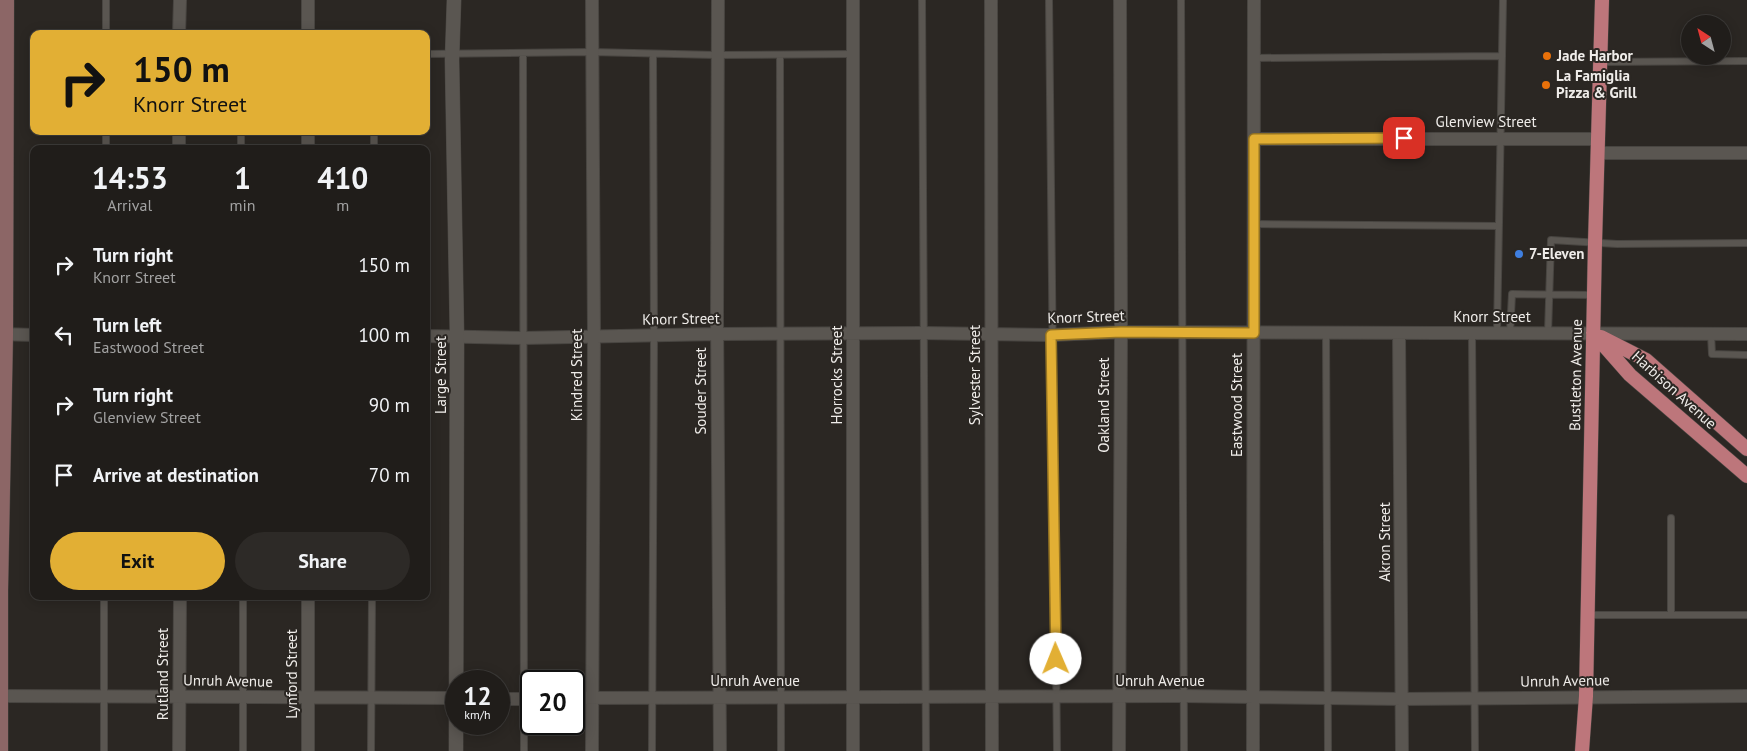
<!DOCTYPE html>
<html lang="en">
<head>
<meta charset="utf-8">
<style>
  :root { --surface:#201d1a; --page:#2d2a27; --text:#f1f3f6; --muted:#a2a2a2; --line:#3d3b39; --accent:#e2af34 }
  body { margin:0; font-family:"PT Sans",sans-serif; background:var(--page); color:var(--text); height:100vh; display:flex; flex-direction:column; font-size:19px; white-space:nowrap }
  * { box-sizing:border-box; margin:0 }
  p { font-size:16px; color:var(--muted) }
  .icon { flex:none; width:28px; height:28px; fill:none; stroke:currentColor; stroke-width:2; stroke-linecap:round; stroke-linejoin:round }
  .map { position:relative; flex:1; overflow:hidden }
  .details { position:absolute; left:30px; top:145px; width:400px; height:455px; display:flex; flex-direction:column; background:var(--surface); border-radius:10px; box-shadow:0 2px 12px #0003,0 0 0 1px var(--line) }
  .details>* { flex:none }
  .banner { position:absolute; left:30px; top:30px; width:400px; height:105px; border-radius:10px; box-shadow:0 2px 12px #0003,0 0 0 1px var(--line); background:#e2af34; color:#111; overflow:hidden }
  .needle { width:32px; rotate:324deg }
  .fabs { position:absolute; left:1681px; top:15px; display:grid; gap:10px }
  .fabs a { display:grid; place-items:center; width:50px; height:50px; border-radius:50%; background:var(--surface); box-shadow:0 2px 12px #0003,0 0 0 1px var(--line); font-size:25px }
  .speed { position:absolute; left:445px; top:670px; display:flex; gap:10px; font-size:25px; font-weight:700; text-align:center }
  .speed>* { display:grid; place-content:center; width:65px; height:65px; border-radius:50%; background:var(--surface); box-shadow:0 2px 12px #0003,0 0 0 1px var(--line); line-height:1 }
  .speed small { font-size:12px; font-weight:400 }
  .speed .limit { border:2px solid #111; border-radius:8px; background:#fff; color:#111 }
  .pin { position:absolute; display:grid; place-items:center; width:42px; height:42px; color:#fff; margin:-21px; border-radius:10px; box-shadow:0 2px 8px #0006 }
  .me { position:absolute; width:55px; margin:-28px; rotate:359deg; stroke-linejoin:round; filter:drop-shadow(0 0 4px #0008) }
  .turn { display:flex; align-items:center; gap:18px; height:105px; padding:0 20px; font-size:22px }
  .turn .icon { width:65px; height:65px; stroke-width:2.5 }
  .turn b { display:block; font-size:35px; line-height:42px }
  .eta { display:flex; justify-content:space-evenly; align-items:center; height:85px; text-align:center }
  .eta b { font-size:30px; font-weight:800; line-height:35px }
  .button { display:flex; gap:10px; margin-top:auto; padding:10px 20px }
  .button a { flex:1; height:58px; border-radius:30px; background:var(--accent); color:#111; font-size:20px; font-weight:800; line-height:58px; text-align:center }
  .button a+a { background:var(--page); color:var(--text) }
  ul { padding:0; list-style:none }
  li { display:flex; align-items:center; gap:15px; height:70px; padding:0 20px }
  li div { flex:1 }
  li b { display:block; font-size:19px }
  li em { font-style:normal }
  .map>svg:first-child { display:block }
</style>
</head>
<body>
<div class="map">
<svg width="1747" height="751" viewBox="0 0 1747 751">
  <rect width="100%" height="100%" fill="#2b2723"/>
  <g fill="none" stroke-linecap="round" stroke-linejoin="round">
    <g stroke="#484541" stroke-width="8">
      <path id="service" d="M922,0l4,751
        M1049,0l8,751
        M1181,0l3,751
        M106,34v-34
        M523,53l1,698
        M426,54l166,-2 124,3 137,-1
        M780,56l1,695
        M1255,58l247,-2
        M1601,62l146,-1
        M241,131v18
        M374,131v18
        M106,149v-18
        M1254,224l245,2
        M1326,332l2,419
        M1472,333l3,418
        M1497,333l6,-333
        M1510,333l2,-39 82,1
        M1548,333l3,-93 66,4 130,-1
        M1711,334l1,20 35,1
        M1671,518v97
        M1587,615h160
        M104,751v-155
        M243,751v-155
        M371,751l1,-155
        M652,751l2,-415 -1,-282"/>
    </g>
    <g stroke="#484541" stroke-width="14">
      <path id="minor" d="M592,0l2,336 -2,415
        M718,0l-1,317 3,434
        M991,0l1,751
        M179,34l1,-34
        M308,34v-34
        M179,131v18
        M1254,139h344
        M308,149v-18
        M1598,153h149
        M1399,333l3,418
        M0,334l34,1
        M426,336l97,2 194,-4 206,-1 128,2 70,-3 626,2
        M308,596v155
        M0,696l456,2
        M574,698l609,-2 219,3 345,-3
        M499,699h32
        M179,751l1,-155
        M853,751v-751
        M1119,751l2,-419 -1,-332
        M1253,751l1,-751"/>
    </g>
    <g stroke="#484541" stroke-width="15">
      <path id="tertiary" d="M454,0l-2,60 5,276 -1,415"/>
    </g>
    <g stroke="#484541" stroke-width="15">
      <path id="secondary" d="M1,751v-160l5,-257 1,-334"/>
    </g>
    <g stroke="#484541" stroke-width="15">
      <path id="primary" d="M1593,333l37,42 117,101
        M1601,337l45,23 101,89
        M1582,751l4,-55 9,-453 7,-243"/>
    </g>
    <use href="#service" stroke="#5a5651" stroke-width="6"/>
    <use href="#minor" stroke="#5a5651" stroke-width="12"/>
    <use href="#tertiary" stroke="#5a5651" stroke-width="14"/>
    <use href="#secondary" stroke="#8c6666" stroke-width="14"/>
    <use href="#primary" stroke="#bd767b" stroke-width="14"/>
  </g>
  <g fill="none" stroke-linecap="round" stroke-linejoin="round">
    <g stroke="#937222" stroke-width="12">
      <path id="route" d="M1056,659l-5,-324 70,-3 133,1v-194l150,-1"/>
    </g>
    <use href="#route" stroke="#e2af34" stroke-width="9"/>
  </g>
  <g fill="#e8710a" stroke="#2b2723" stroke-width="2">
    <circle cx="1547" cy="56" r="5"/>
    <circle cx="1546" cy="85" r="5"/>
  </g>
  <circle fill="#3f7fe0" stroke="#2b2723" stroke-width="2" cx="1519" cy="254" r="5"/>
  <g text-anchor="middle" stroke-width="4" stroke-linejoin="round" paint-order="stroke">
    <g font-size="15" font-weight="bold" fill="#efece9" stroke="#2b2723" text-anchor="start">
      <text x="1557" y="61">Jade Harbor</text>
      <text x="1556" y="81">La Famiglia<tspan x="1556" dy="17">Pizza &amp; Grill</tspan></text>
      <text x="1529" y="259">7-Eleven</text>
    </g>
    <g font-size="15" fill="#efece9" stroke="#2b2723">
      <text x="1486" y="127">Glenview Street</text>
      <text transform="translate(1086 317) rotate(-2)" y="5">Knorr Street</text>
      <text x="1492" y="322">Knorr Street</text>
      <text transform="translate(681 319) rotate(-1)" y="5">Knorr Street</text>
      <text transform="translate(441 375) rotate(-90)" y="5">Large Street</text>
      <text transform="translate(577 375) rotate(-90)" y="5">Kindred Street</text>
      <text transform="translate(837 375) rotate(-90)" y="5">Horrocks Street</text>
      <text transform="translate(975 375) rotate(-90)" y="5">Sylvester Street</text>
      <text transform="translate(1576 375) rotate(-89)" y="5">Bustleton Avenue</text>
      <text transform="translate(1674 390) rotate(42)" y="5">Harbison Avenue</text>
      <text transform="translate(701 391) rotate(-90)" y="5">Souder Street</text>
      <text transform="translate(1104 405) rotate(-90)" y="5">Oakland Street</text>
      <text transform="translate(1237 405) rotate(-90)" y="5">Eastwood Street</text>
      <text transform="translate(1385 542) rotate(-90)" y="5">Akron Street</text>
      <text transform="translate(163 674) rotate(-90)" y="5">Rutland Street</text>
      <text transform="translate(292 674) rotate(-90)" y="5">Lynford Street</text>
      <text transform="translate(228 681) rotate(1)" y="5">Unruh Avenue</text>
      <text x="755" y="686">Unruh Avenue</text>
      <text x="1160" y="686">Unruh Avenue</text>
      <text transform="translate(1565 681) rotate(-1)" y="5">Unruh Avenue</text>
    </g>
  </g>
</svg>
<div class="fabs">
<a><svg class="needle" viewBox="-14 -14 28 28"><path d="M0-13l5 13h-10z" fill="#e53935"/><path d="M0 13l5-13h-10z" fill="#a2a2a2"/></svg></a>
</div>
<div class="speed"><div>12<small>km/h</small></div><div class="limit">20</div></div>
<div class="pin" style="left:1404px;top:138px;background:#d93025"><svg class="icon" aria-label="arrive" viewBox="0 0 24 24"><path d="M6 21V4h12l-3 4 3 4H6"/></svg></div>
<svg class="me" style="left:1056px;top:659px" viewBox="-20 -20 40 40"><circle r="19" fill="#fff"/><path d="M0-13L10 11 0 6-10 11z" fill="#e2af34"/></svg>
<div class="banner">
<div class="turn"><svg class="icon" aria-label="right" viewBox="0 0 24 24"><path d="M7 20v-9h11M14 6l5 5-5 5"/></svg><div><b>150 m</b>Knorr Street</div></div>
</div>
<section class="details">
<div class="eta">
<div><b>14:53</b><p>Arrival</p></div>
<div><b>1</b><p>min</p></div>
<div><b>410</b><p>m</p></div>
</div>
<ul>
<li><svg class="icon" aria-label="right" viewBox="0 0 24 24"><path d="M7 20v-9h11M14 6l5 5-5 5"/></svg><div><b>Turn right</b><p>Knorr Street</p></div><em>150 m</em></li>
<li><svg class="icon" aria-label="left" viewBox="0 0 24 24"><path d="M17 20v-9H6M10 6l-5 5 5 5"/></svg><div><b>Turn left</b><p>Eastwood Street</p></div><em>100 m</em></li>
<li><svg class="icon" aria-label="right" viewBox="0 0 24 24"><path d="M7 20v-9h11M14 6l5 5-5 5"/></svg><div><b>Turn right</b><p>Glenview Street</p></div><em>90 m</em></li>
<li><svg class="icon" aria-label="arrive" viewBox="0 0 24 24"><path d="M6 21V4h12l-3 4 3 4H6"/></svg><div><b>Arrive at destination</b></div><em>70 m</em></li>
</ul>
<div class="button"><a>Exit</a><a>Share</a></div>
</section>
</div>
</body>
</html>
